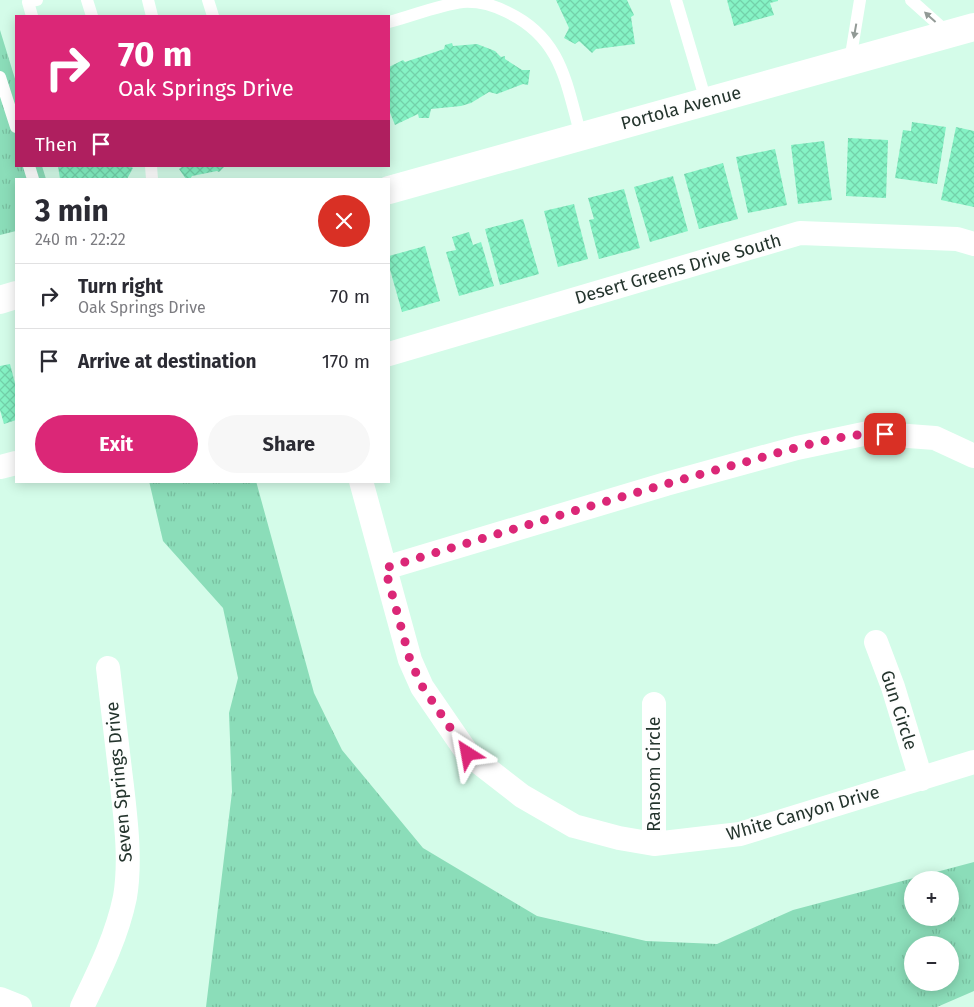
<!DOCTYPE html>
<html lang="en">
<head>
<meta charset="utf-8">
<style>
  :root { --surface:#fff; --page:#f7f7f7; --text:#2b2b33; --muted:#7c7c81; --line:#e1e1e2; --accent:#db2777 }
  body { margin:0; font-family:"Fira Sans",sans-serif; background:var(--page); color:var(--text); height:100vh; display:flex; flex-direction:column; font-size:19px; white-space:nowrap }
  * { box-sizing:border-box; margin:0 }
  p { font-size:16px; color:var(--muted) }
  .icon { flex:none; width:28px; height:28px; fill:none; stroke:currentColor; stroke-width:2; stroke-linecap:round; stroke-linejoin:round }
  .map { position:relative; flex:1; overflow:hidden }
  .drawer { position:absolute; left:15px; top:178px; width:375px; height:305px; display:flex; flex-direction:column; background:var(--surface); border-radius:0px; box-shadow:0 2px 12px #0003 }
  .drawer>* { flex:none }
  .hud { position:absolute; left:15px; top:15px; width:375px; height:152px; border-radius:0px; box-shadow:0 2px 12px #0003; background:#db2777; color:#fff; overflow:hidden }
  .controls { position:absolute; left:904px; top:871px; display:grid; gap:10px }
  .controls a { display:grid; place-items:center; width:55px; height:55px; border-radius:50%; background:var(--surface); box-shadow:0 2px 12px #0003; font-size:25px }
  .pin { position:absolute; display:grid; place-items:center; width:42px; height:42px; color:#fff; margin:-21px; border-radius:10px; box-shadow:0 2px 8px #0006 }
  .me { position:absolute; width:55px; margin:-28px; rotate:326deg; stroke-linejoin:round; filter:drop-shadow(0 0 4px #0008) }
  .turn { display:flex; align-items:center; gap:18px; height:105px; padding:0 20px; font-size:22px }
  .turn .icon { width:65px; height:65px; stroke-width:2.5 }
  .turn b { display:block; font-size:35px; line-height:42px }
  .then { display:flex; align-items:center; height:48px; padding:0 20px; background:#0003; gap:10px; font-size:19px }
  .round { display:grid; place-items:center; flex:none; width:52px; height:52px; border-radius:26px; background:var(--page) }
  .head { display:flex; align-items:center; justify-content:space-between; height:85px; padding:0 20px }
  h1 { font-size:30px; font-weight:700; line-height:38px }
  .action { display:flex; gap:10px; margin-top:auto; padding:10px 20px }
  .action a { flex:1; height:58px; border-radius:30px; background:var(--accent); color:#fff; font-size:20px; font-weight:700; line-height:58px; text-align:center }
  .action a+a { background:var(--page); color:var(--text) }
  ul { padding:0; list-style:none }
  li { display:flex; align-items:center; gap:15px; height:65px; padding:0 20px; border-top:1px solid var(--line) }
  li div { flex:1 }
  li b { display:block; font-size:19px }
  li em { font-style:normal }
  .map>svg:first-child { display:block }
</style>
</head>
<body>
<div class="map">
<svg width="974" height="1007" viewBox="0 0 974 1007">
  <defs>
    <pattern id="grass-tufts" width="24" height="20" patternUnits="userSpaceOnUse" patternTransform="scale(1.25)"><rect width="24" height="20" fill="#8bddb9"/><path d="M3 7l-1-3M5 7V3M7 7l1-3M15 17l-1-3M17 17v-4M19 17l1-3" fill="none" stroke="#78be9f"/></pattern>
    <pattern id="building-cross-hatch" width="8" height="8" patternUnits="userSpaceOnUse" patternTransform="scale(1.25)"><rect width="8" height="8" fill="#85f3c5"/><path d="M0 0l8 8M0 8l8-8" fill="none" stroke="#73d1aa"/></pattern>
  </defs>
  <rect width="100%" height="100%" fill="#d4fce9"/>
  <path fill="url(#grass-tufts)" fill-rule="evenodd" d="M0,30l16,52v84h26l4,13h-30v52l-16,4z
    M149,481h107l58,212 28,57 81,98 114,68 109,25 71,3 76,-34 181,-48v129l-37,16h-731l26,-215 -3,-79 9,-35 -15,-70 -60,-67zM912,880h38v38h-38zM912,945h38v37h-38z"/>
  <path fill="url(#building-cross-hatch)" d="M556,0h71l7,15 -3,2 4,27 -39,5 -4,4 -13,-12 -4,3 -11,-6 5,-10z
    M727,0h51v1l-8,2 4,12 -40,11z
    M452,43l1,3 24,-2 18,7 6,6 4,-1v3l17,11h8l-2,15 -5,-1 -26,10 -8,-2 -18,11 -10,3 -30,3 -2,9h-10l-1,-4 -23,11 -6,-15v-43l14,-7 2,2 39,-13 1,-4z
    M912,122l34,5 -9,57 -42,-6 8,-48 8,1z
    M956,127l18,4v76l-33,-7z
    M848,138l40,2 -2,58 -40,-2z
    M824,141l8,59 -34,4 -7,-59z
    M775,149l12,56 -39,8 -12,-56z
    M723,163l15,56 -39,10 -15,-55z
    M58,166h71l4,2 -6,11h-67z
    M183,166h42l-6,6 -2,-1 -25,5 -2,3h-4l-7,-10z
    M673,176l15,55 -38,11 -16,-55z
    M624,189l16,59 -41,11 -10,-39 5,-1 -6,-21z
    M574,204l14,55 -30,8 -14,-56z
    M523,219l16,55 -39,11 -15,-56z
    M469,232l4,13 8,-3 13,44 -35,10 -13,-44 10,-2 -4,-13z
    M425,246l15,55 -38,11 -13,-46v-10z
    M10,364l6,23v33l-12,4 -4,-14v-44z"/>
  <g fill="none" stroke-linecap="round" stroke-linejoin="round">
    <path stroke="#fff" stroke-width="12" d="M87,0l5,16
      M148,0l4,16
      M208,0l5,16
      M676,0l30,101
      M911,0l38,34
      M32,16l-4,-14 9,-2
      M389,22c23,-6 50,-17 74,-20 17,-1 30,3 44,10 55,26 59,71 74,124
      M850,61l10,-61
      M0,77l16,50
      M29,166l4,13
      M151,166l1,13"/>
    <path stroke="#fff" stroke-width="24" d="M389,354l411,-121 157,6 17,5
      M0,467l16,-4
      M361,481l49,179 12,27 46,67 54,42 52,30 45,12 35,6 86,-10 234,-72
      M385,568l281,-84 131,-36 71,-15 67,5 39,18
      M876,642l17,45 28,92
      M654,704v140
      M0,999l20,8
      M82,1007c17,-35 35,-71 43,-110 6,-36 1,-75 -3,-111 -5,-39 -9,-78 -14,-118"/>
    <path stroke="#fff" stroke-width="28" d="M389,190l585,-163
      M0,300l16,-5"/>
  </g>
  <defs><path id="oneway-solid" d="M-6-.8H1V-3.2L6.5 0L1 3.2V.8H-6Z" transform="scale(1.25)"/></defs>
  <g fill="#929a96">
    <use href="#oneway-solid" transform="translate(930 17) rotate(-138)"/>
    <use href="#oneway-solid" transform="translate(855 31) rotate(100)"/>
  </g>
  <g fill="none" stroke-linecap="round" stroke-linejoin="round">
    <path stroke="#db2777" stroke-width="9" stroke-dasharray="0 16.2" d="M468,754l-46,-68 -12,-26 -25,-92c116,-35 232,-71 349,-103 43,-11 108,-34 151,-31"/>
  </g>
  <g text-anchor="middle" stroke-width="4" stroke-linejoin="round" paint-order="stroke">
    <g font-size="18" fill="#24342d" stroke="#fefefe">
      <text transform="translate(681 108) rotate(-15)" y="6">Portola Avenue</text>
      <text transform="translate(678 269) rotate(-16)" y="6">Desert Greens Drive South</text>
      <text transform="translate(899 710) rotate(72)" y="6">Gun Circle</text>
      <text transform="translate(654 774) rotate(-90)" y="6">Ransom Circle</text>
      <text transform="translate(119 782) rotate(-95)" y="6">Seven Springs Drive</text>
      <text transform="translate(803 813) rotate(-16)" y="6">White Canyon Drive</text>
    </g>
  </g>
</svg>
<div class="controls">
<a>+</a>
<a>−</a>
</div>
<div class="pin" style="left:885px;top:434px;background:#d93025"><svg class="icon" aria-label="arrive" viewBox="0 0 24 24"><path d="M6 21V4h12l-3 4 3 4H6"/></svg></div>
<svg class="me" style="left:468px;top:754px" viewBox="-20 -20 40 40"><path d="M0-17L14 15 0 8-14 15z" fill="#db2777" stroke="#fff" stroke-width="4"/></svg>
<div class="hud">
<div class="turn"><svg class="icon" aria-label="right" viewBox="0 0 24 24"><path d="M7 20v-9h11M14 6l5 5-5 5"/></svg><div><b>70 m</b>Oak Springs Drive</div></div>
<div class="then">Then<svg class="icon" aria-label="arrive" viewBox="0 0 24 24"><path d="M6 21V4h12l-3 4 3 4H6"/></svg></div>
</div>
<section class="drawer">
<div class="head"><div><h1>3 min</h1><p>240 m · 22:22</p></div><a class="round" style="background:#d93025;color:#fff"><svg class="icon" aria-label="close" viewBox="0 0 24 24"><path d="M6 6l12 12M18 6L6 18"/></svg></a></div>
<ul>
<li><svg class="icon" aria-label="right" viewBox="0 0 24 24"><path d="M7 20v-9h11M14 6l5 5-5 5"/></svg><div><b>Turn right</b><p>Oak Springs Drive</p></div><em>70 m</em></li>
<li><svg class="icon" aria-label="arrive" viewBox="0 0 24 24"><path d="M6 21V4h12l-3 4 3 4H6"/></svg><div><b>Arrive at destination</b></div><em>170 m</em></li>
</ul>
<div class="action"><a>Exit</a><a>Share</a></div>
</section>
</div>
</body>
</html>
